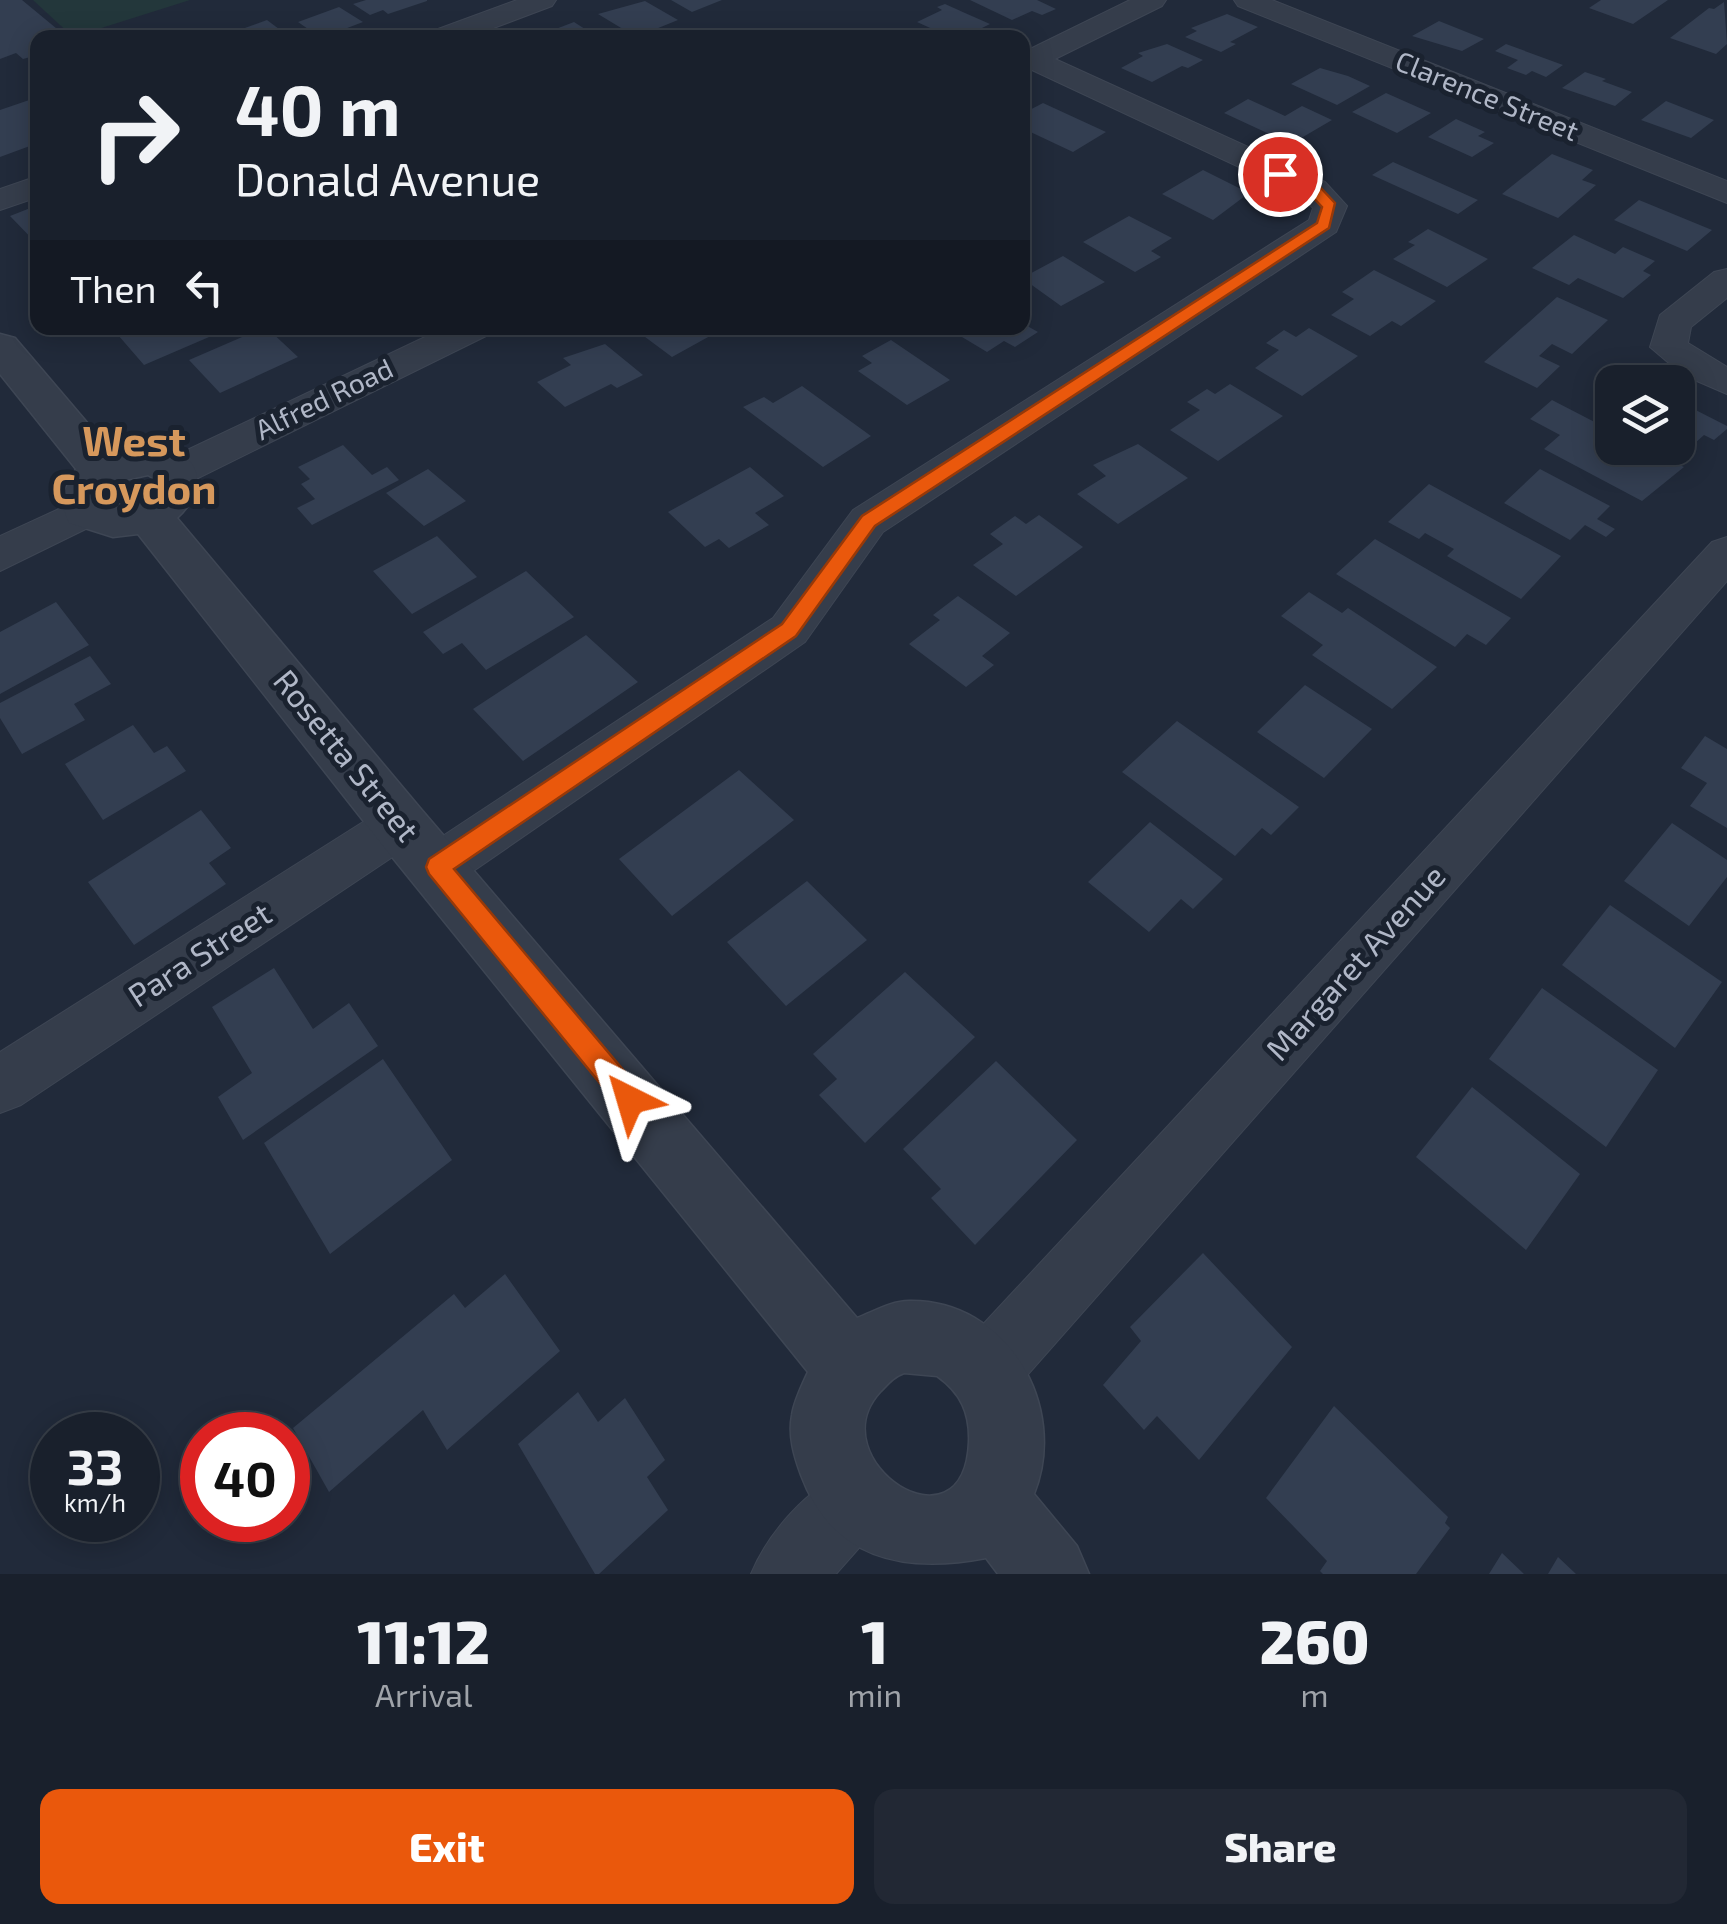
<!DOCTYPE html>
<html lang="en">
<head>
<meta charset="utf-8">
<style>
  :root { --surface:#19202c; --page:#222834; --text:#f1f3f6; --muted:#9fa3a9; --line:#373e48; --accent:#ea580c }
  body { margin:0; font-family:"Exo 2",sans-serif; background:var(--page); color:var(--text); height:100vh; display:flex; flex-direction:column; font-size:38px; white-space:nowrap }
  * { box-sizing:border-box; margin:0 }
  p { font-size:32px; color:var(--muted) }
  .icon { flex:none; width:55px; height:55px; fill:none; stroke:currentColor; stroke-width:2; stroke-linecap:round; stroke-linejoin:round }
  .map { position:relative; height:1574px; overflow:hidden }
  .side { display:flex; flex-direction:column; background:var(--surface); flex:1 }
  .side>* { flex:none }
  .top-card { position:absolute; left:30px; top:30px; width:1000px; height:305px; border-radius:20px; box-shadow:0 5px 25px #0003,0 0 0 2px var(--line); background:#19202c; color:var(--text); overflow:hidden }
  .buttons { position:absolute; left:1595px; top:365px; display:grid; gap:20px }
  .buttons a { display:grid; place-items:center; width:100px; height:100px; border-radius:20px; background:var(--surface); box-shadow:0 5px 25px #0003,0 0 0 2px var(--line); font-size:50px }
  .speed { position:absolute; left:30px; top:1412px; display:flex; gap:20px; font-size:50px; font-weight:700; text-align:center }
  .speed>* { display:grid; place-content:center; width:130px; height:130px; border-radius:50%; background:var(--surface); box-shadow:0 5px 25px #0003,0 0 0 2px var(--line); line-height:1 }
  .speed small { font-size:25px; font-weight:400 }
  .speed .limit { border:15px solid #d22; background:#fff; color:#111 }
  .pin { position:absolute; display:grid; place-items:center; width:85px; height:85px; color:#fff; margin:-42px; border:5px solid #fff; border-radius:50%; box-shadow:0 2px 10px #0007 }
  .me { position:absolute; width:110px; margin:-55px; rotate:320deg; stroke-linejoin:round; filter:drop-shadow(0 0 8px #0008) }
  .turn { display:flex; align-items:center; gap:35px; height:210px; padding:0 40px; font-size:45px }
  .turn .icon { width:130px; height:130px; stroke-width:2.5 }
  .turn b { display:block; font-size:70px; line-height:85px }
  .then { display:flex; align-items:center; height:95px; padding:0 40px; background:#0003; gap:20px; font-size:38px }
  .eta { display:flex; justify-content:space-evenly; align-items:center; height:170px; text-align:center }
  .eta b { font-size:60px; font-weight:800; line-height:70px }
  .primary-button { display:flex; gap:20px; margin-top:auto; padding:20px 40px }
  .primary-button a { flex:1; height:115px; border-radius:20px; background:var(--accent); color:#fff; font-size:40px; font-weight:800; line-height:115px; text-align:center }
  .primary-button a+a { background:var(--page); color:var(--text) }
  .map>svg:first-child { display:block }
</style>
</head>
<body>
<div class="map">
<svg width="1727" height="1574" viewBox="0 0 1727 1574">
  <rect width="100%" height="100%" fill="#212a3a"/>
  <path fill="#23373b" d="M33,0h157l-117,37z"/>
  <path fill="#333e51" d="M0,0h22l46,38h-30v17l-15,4 -7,-6 -16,6z
    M366,0h61v1l-39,13 -5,-4 -13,5 -17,-11z
    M671,0h51l-30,12z
    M970,0h67l19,9 -14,6 -10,-4 -20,9z
    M1601,0h67l-35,24 -44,-16z
    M645,1l33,19 -42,17 -38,-23z
    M1724,2l3,42 -11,10 -46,-16 39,-30 5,1z
    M945,4l20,9 25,11 -20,10 -7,-3 -13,6 -33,-15 25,-12 -5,-3z
    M339,7l24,15 -42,16 -23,-16z
    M1227,14l31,13 -28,15 6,2 -15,8 -36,-15 12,-6 -6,-3z
    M267,20l24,18h-71v-1z
    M1439,21l45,18 -22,12 -50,-15z
    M574,22l25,16h-64v-1z
    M1167,44l36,16 -15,8 -6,-2 -30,16 -31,-14 22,-12 -5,-3z
    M1506,44l57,21 -17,12 -14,-6 -6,4 -19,-7 11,-8 -23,-9z
    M1320,68l28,8 22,10 -33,19 -46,-21z
    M1585,72l21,7 -4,2 30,11 -17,14 -53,-18z
    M1386,93l45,20 -34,20 -45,-21z
    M38,97v46l-38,14v-47z
    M1248,99l37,17 17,-10 30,14 -41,24 -67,-31z
    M1666,101l48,19 -23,18 -50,-18z
    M1043,103l63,29 -33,20 -51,-24v-14z
    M1456,119l29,13 -7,4 16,7 -22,14 -44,-20z
    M1552,154l41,16 -11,10 14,5 -38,33 -56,-24z
    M1393,162l85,38 -20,14 -86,-39z
    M1203,170l46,23 -36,27 -51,-26z
    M1639,200l73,30 -25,21 -73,-31z
    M38,205v40l-28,-29z
    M1129,216l43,22 -21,13 10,6 -26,15 -52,-30z
    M1428,229l60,30 -41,28 -54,-28 22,-14 -7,-3z
    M1574,235l41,19 8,-7 32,14 -12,10 8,4 -28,23 -45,-20 -9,7 -37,-17z
    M1063,256l42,26 -44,24 -39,-28z
    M1374,270l62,31 -35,25 -9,-5 -22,15 -39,-21 23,-16 -12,-7z
    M1557,297l51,23 -36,34 -20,-10 -13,12 21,10 -23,22 -53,-26z
    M1022,323l16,9 -23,15 -11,-6 -17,11 -40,-24h75z
    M136,328h94l-86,37 -26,-30z
    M263,328h4l31,29 -78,36 -31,-33z
    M633,328h81l5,3 -47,26z
    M1309,328l49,28 -56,40 -47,-28 24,-18 -13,-7 18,-13 12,7z
    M891,340l59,40 -43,25 -49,-34 14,-8 -10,-7z
    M605,344l38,31 -26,13 -6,-4 -46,23 -28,-25 34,-17 -8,-7z
    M1230,384l53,32 -65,45 -48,-31 30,-20 -13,-8 20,-13 8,5z
    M802,386l69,50 -48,31 -80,-60 21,-10 9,6z
    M1552,400l60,31v17h32l40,19 -42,34 -98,-52 16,-14 -30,-16z
    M1678,401l49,25v3l-13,11 -10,-5 -19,17 -7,-4z
    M1138,444l50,34 -70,46 -41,-30 29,-18 -13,-11z
    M343,445l29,30 15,-8 12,13 -87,45 -15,-17 18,-9 -14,-15 9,-5 -12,-12z
    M750,467l34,29 -29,17 14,12 -40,23 -10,-9 -14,8 -37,-35z
    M428,469l38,32 -42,25 -38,-33z
    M1540,469l70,37 -13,13 18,10 -9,8 -21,-12 -15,15 -66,-37z
    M1429,484l132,72 -40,43 -74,-43 7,-7 -29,-16 -6,6 -31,-17z
    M1039,515l44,32 -67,49 -43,-31 30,-21 -13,-10 25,-18 11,8z
    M437,536l40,41 -65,37 -39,-43z
    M1375,539l136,79 -25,27 -19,-11 -12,13 -119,-73z
    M526,571l48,46 -88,53 -24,-27 -19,11 -20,-22z
    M1309,592l33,21 6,-5 89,59 -45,42 -80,-54 11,-10 -42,-29z
    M958,596l52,37 -28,23 12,9 -28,22 -57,-43 31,-24 -7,-5z
    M56,602l33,43 -89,49v-62z
    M586,635l52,47 -115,79 -50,-52z
    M90,656l21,28 -37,20 11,16 -63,34 -22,-36v-15z
    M1305,685l67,44 -48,49 -67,-46z
    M1177,721l122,86 -28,28 -9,-7 -27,28 -113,-84z
    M133,725l21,28 13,-7 19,25 -83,49 -38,-56z
    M1705,736l22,13v79l-37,-22 17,-23 -26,-15z
    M739,770l55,50 -122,96 -53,-57z
    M201,810l30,38 -22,15 17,21 -92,61 -46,-63z
    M1150,822l73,57 -30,30 -12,-10 -32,33 -61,-50z
    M1672,823l55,37v17l-38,49 -65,-45z
    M807,881l60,59 -81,66 -59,-64z
    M1610,905l112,77 -47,66 -113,-83z
    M274,968l39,61 36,-26 29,43 -135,94 -25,-43 34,-24 -40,-66z
    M905,972l70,65 -110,106 -46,-48 18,-16 -24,-25z
    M1542,988l116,82 -52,77 -117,-88z
    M383,1059l69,101 -122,94 -66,-111z
    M996,1061l81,79 -102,105 -44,-47 10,-9 -38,-40z
    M1472,1087l108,87 -54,76 -110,-93z
    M1203,1253l89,94 -93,113 -42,-44 -13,14 -41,-45 38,-44 -11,-14z
    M505,1274l55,77 -113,99 -24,-40 -94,82 -36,-64 161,-134 11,14z
    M578,1392l20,30 27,-24 40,62 -18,17 21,33 -69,64h-4l-77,-130z
    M1334,1406l114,111 -3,6 5,5 -34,46h-93l-3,-3 7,-10 -61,-63z
    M1502,1553l22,21h-35z
    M1558,1557l18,17h-28z"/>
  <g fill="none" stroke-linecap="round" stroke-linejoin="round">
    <g stroke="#3e4654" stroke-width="2">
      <path id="minor" d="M517,0h39l-4,6 -85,32h-41l4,-6z
        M1130,0h36l-4,6 -107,53 270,123 22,24 -11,26 -453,300 -78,110 -349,241 -18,7 -18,-7 -8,-16 8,-16 353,-233 80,-108 456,-290 4,-12 -12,-12 -269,-126 -10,3v-20z
        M1234,0h38l455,181v22l-489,-197z
        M38,176v21l-38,13v-21z
        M1727,269v29l-36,29 -3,16 39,24v27l-44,-19 -33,-28 10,-32 54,-43z
        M444,328h47l-5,8 -296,146 -14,4 -14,-4 -6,-10 6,-10z
        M85,497l15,5 6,10 -6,10 -100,49v-35z
        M1727,537v44l-718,815 -24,9 -24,-9 -9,-24 9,-24 751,-806z
        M400,803l18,7 8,15 -8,15 -397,265 -21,8v-61l382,-242z
        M849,1471l25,10 10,25 -10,25 -38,43h-85c17,-41 56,-86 98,-103z"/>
    </g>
    <g stroke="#3e4654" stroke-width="3">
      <path id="tertiary" d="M0,334l15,4 97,114c9,-2 20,-6 30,-7 51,-3 75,36 35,73l243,290 437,510c16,-6 34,-17 52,-17 98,-2 160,105 125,193l43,52 12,28h-91l-12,-16c-83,16 -154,1 -185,-83 -7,-19 -13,-39 -9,-60 2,-14 10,-30 16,-43l-428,-530 -242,-308 -25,3 -44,-14 -9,-23 16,-31 -76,-95zM148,475l5,3 -1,9c-13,15 -27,19 -46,16l1,-11 18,-12zM904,1373l33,3c24,17 33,37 32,66 -5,116 -151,18 -89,-50 8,-8 13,-15 24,-19z"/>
    </g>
    <use href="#minor" fill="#353d4b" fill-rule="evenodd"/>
    <use href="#tertiary" fill="#353d4b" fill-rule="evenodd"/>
  </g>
  <path fill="#ea580c" stroke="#983908" stroke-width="2.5" d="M1280,169l39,17 16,17 -6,25 -454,298 -79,110 -342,233 186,221 4,10 -4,9 -10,4 -9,-4 -192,-235 -3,-7 3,-8 353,-235 80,-108 455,-293 5,-16 -14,-15 -33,-15 -2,-3z"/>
  <g text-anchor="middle" stroke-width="10" stroke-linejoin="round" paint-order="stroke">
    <g font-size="28" fill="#b0b7c7" stroke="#1a222f">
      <text transform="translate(1487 96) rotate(22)" y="10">Clarence Street</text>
      <text transform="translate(324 399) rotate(-26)" y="10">Alfred Road</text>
    </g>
    <g font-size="32" fill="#b0b7c7" stroke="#1a222f">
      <text transform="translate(346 756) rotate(51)" y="11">Rosetta Street</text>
      <text transform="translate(200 955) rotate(-33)" y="11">Para Street</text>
      <text transform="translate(1356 963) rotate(-48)" y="11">Margaret Avenue</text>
    </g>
    <g font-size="42" font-weight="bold" fill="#d6985c" stroke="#1a222f">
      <text x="134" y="456">West<tspan x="134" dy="48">Croydon</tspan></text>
    </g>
  </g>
</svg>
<div class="buttons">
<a><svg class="icon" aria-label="layers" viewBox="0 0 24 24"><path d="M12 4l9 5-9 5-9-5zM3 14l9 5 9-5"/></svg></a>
</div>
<div class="speed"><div>33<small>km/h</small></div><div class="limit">40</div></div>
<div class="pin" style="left:1280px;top:174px;background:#d93025"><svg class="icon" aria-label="arrive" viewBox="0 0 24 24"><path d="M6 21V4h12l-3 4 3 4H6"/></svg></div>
<svg class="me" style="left:630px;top:1100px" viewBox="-20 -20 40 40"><path d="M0-17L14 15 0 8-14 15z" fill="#ea580c" stroke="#fff" stroke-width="4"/></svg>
<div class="top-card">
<div class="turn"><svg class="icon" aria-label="right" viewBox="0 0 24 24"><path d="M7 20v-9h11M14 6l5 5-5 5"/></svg><div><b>40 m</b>Donald Avenue</div></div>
<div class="then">Then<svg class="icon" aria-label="left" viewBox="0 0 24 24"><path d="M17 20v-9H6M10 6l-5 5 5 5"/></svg></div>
</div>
</div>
<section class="side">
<div class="eta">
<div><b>11:12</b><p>Arrival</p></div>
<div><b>1</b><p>min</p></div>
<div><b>260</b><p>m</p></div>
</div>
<div class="primary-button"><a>Exit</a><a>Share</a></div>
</section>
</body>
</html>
